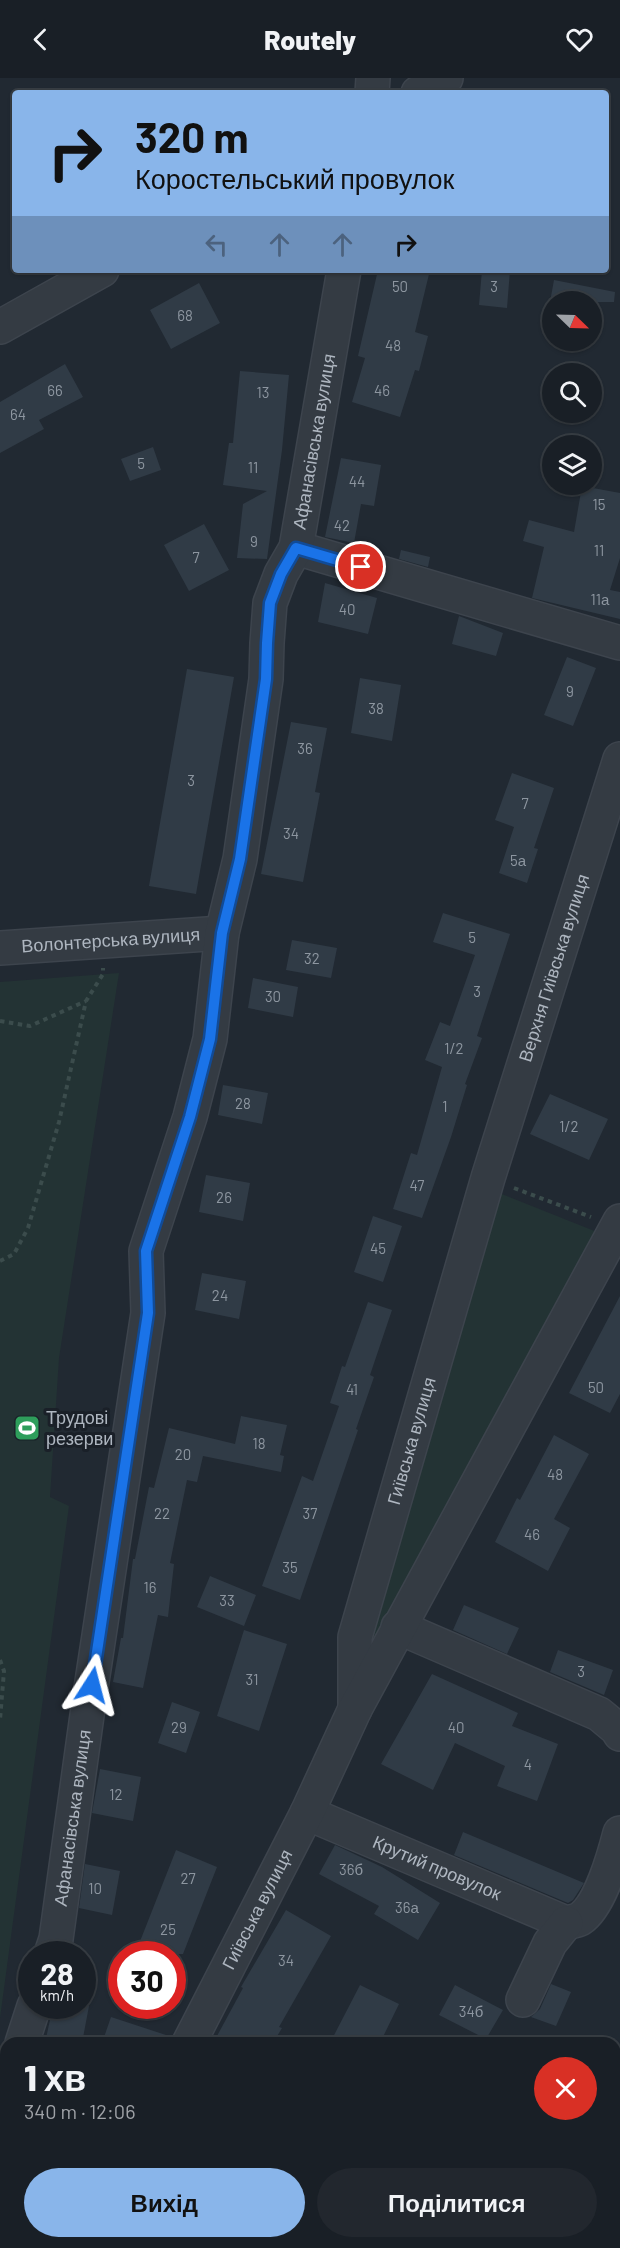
<!DOCTYPE html>
<html lang="uk">
<head>
<meta charset="utf-8">
<style>
  :root { --surface:#191f26; --page:#22272e; --text:#f1f3f6; --muted:#9fa2a7; --line:#373d43; --accent:#89b5ea }
  body { margin:0; font-family:Barlow,sans-serif; background:var(--page); color:var(--text); height:100vh; display:flex; flex-direction:column; font-size:22px; white-space:nowrap }
  * { box-sizing:border-box; margin:0 }
  p { font-size:20px; color:var(--muted) }
  .icon { flex:none; width:33px; height:33px; fill:none; stroke:currentColor; stroke-width:2; stroke-linecap:round; stroke-linejoin:round }
  .map { position:relative; flex:1; overflow:hidden }
  .drawer { position:absolute; left:0px; top:1959px; width:621px; height:212px; display:flex; flex-direction:column; background:var(--surface); border-radius:18px 18px 0 0; box-shadow:0 2px 4px #0004,0 0 0 2px var(--line) }
  .drawer>* { flex:none }
  .guide { position:absolute; left:12px; top:12px; width:597px; height:183px; border-radius:6px; box-shadow:0 2px 4px #0004,0 0 0 2px var(--line); background:#89b5ea; color:#111; overflow:hidden }
  .needle { width:39px; rotate:113deg }
  .buttons { position:absolute; left:542px; top:213px; display:grid; gap:12px }
  .buttons a { display:grid; place-items:center; width:60px; height:60px; border-radius:50%; background:var(--surface); box-shadow:0 2px 4px #0004,0 0 0 2px var(--line); font-size:30px }
  .speed { position:absolute; left:18px; top:1863px; display:flex; gap:12px; font-size:30px; font-weight:700; text-align:center }
  .speed>* { display:grid; place-content:center; width:78px; height:78px; border-radius:50%; background:var(--surface); box-shadow:0 2px 4px #0004,0 0 0 2px var(--line); line-height:1 }
  .speed small { font-size:15px; font-weight:400 }
  .speed .limit { border:9px solid #d22; background:#fff; color:#111 }
  .pin { position:absolute; display:grid; place-items:center; width:51px; height:51px; color:#fff; margin:-26px; border:3px solid #fff; border-radius:50%; box-shadow:0 2px 6px #0007 }
  .me { position:absolute; width:66px; margin:-33px; rotate:9deg; stroke-linejoin:round; filter:drop-shadow(0 0 4px #0008) }
  .turn { display:flex; align-items:center; gap:21px; height:126px; padding:0 24px; font-size:27px }
  .turn .icon { width:78px; height:78px; stroke-width:2.5 }
  .turn b { display:block; font-size:42px; line-height:51px }
  .lanes { display:flex; align-items:center; height:57px; padding:0 24px; background:#0003; justify-content:center; gap:30px; direction:ltr }
  .lanes .off { opacity:.35 }
  .round { display:grid; place-items:center; flex:none; width:63px; height:63px; border-radius:32px; background:var(--page) }
  .overview { display:flex; align-items:center; justify-content:space-between; height:102px; padding:0 24px }
  h1 { font-size:36px; font-weight:800; line-height:45px }
  .action { display:flex; gap:12px; margin-top:auto; padding:12px 24px }
  .action a { flex:1; height:69px; border-radius:36px; background:var(--accent); color:#111; font-size:24px; font-weight:800; line-height:69px; text-align:center }
  .action a+a { background:var(--page); color:var(--text) }
  header { display:flex; justify-content:space-between; align-items:center; height:78px; padding:0 24px; background:var(--surface); font-size:27px; font-weight:800 }
  .map>svg:first-child { display:block }
</style>
</head>
<body>
<header><svg class="icon" aria-label="back" viewBox="0 0 24 24"><path d="M15 5l-7 7 7 7"/></svg>Routely<svg class="icon" aria-label="heart" viewBox="0 0 24 24"><path d="M12 20l-8-8c-3-5 5-10 8-4 3-6 11-1 8 4z"/></svg></header>
<div class="map">
<svg width="620" height="2170" viewBox="0 0 620 2170">
  <rect width="100%" height="100%" fill="#212932"/>
  <path fill="#233334" d="M119,895l-60,385 -9,139 19,9 -69,512v-1036z
    M497,1114l100,40 -222,414 -9,-11z"/>
  <path fill="#303b46" d="M378,192h52l-15,62 13,4 -9,35 -4,-1 -15,47 -48,-15 13,-44 -7,-2z
    M482,192h28l-3,38 -28,-3z
    M554,202l61,12 -1,10h-64z
    M199,205l21,40 -49,26 -21,-39z
    M65,286l18,33 -44,23 5,9 -44,24v-51z
    M240,293l49,4 -7,75 -15,109 -30,-1 6,-54 24,-13 -44,-6 6,-42h4z
    M153,369l8,23 -31,11 -9,-22z
    M341,380l40,7 -7,41 -13,-2 -7,39 -29,-6z
    M582,408l38,7v65l-10,32 10,2v27l-88,-21 12,-51 -21,-6 6,-21 45,12z
    M204,446l25,46 -40,21 -25,-46z
    M401,472l29,7 -2,10 -29,-8z
    M325,505l52,15 -9,36 -50,-12z
    M459,538l44,17 -7,23 -44,-12z
    M567,579l29,11 -23,58 -29,-11z
    M187,591l47,8 -38,217 -47,-8z
    M360,600l41,7 -9,56 -41,-8z
    M291,644l36,6 -12,64 5,1 -17,89 -42,-8z
    M512,695l42,15 -20,60 4,1 -11,34 -28,-10 15,-46 -19,-7z
    M443,835l67,21 -33,102 5,2 -17,46 2,1 -16,52 -29,81 -29,-9 18,-56 6,2 25,-88 -17,-7 15,-38 10,4 25,-71 -42,-13z
    M292,862l45,8 -6,30 -45,-8z
    M253,900l45,9 -5,30 -45,-9z
    M223,1007l45,8 -6,31 -44,-9z
    M550,1016l58,25 -19,41 -59,-26z
    M206,1097l44,8 -7,38 -44,-9z
    M373,1138l29,10 -19,56 -29,-10z
    M202,1195l44,8 -7,38 -44,-9z
    M620,1218v98l-10,19 -41,-20z
    M368,1224l24,8 -22,65 4,2 -18,52 2,1 -58,170 -38,-14 40,-110 11,5 26,-75 -9,-3 12,-37 3,1z
    M241,1338l46,9 -7,30 4,1 -3,16 -78,-16 -6,26 -10,-2 -17,83 4,1 -6,53 -10,-2 -15,73 -30,-6 8,-44h2l10,-79h2l14,-72 5,1 15,-60 66,16z
    M554,1357l35,19 -35,65 16,9 -22,43 -53,-29 22,-44 3,2z
    M210,1498l46,19 -12,31 -47,-19z
    M464,1527l55,23 -12,26 -54,-24z
    M244,1552l43,14 -28,87 -42,-15z
    M558,1572l55,20 -9,25 -54,-23z
    M432,1596l86,39 -6,13 46,18 -21,57 -40,-15 8,-20 -50,-23 -22,47 -52,-26z
    M172,1624l28,10 -14,41 -28,-10z
    M100,1691l41,8 -8,44 -41,-8z
    M463,1754l121,51 -11,17 -5,3 -114,-48z
    M335,1767l47,22 58,36 -22,37 -44,-26 5,-8 -60,-32z
    M176,1772l41,17 -34,87h-48z
    M85,1786l35,7 -8,44 -33,-7z
    M286,1832l45,26 -52,91 3,1 -9,15h-44l-12,-7 26,-48 -2,-1z
    M551,1906l20,8 -15,34 -25,-9 9,-8z
    M360,1907l39,19 -19,39h-50z
    M455,1907l48,25 -17,29 -47,-24z
    M53,1928h36l-7,37h-37z
    M111,1939l61,20 -2,6h-68z"/>
  <g fill="none" stroke-linecap="round" stroke-linejoin="round">
    <g stroke="#3d444d" stroke-width="36">
      <g id="minor">
        <path d="M372,15l1,-15"/>
        <path d="M418,15l28,-15"/>
        <path d="M0,249l102,-57"/>
        <path d="M296,470l324,95"/>
        <path id="s1" d="M0,870l222,-15"/>
        <path d="M398,1549l201,87 18,15 3,5"/>
        <path id="s2" d="M355,1631v-72l133,-459 132,-419"/>
        <path id="s3" d="M307,1735l259,110c4,-1 10,-2 14,-4 20,-13 34,-63 40,-86"/>
        <path id="s4" d="M51,1876l5,-15 32,-231 60,-395 -2,-62 44,-134 20,-78 12,-106 18,-74 26,-180 1,-36 3,-40 11,-29 15,-26 48,-278"/>
        <path d="M523,1922l27,-57 16,-20"/>
        <path d="M22,1965l12,-37"/>
        <path id="s5" d="M189,1965l118,-230 48,-104 265,-488"/>
        <path d="M0,2035l6,-19"/>
        <path d="M0,2133l6,30"/>
        <path d="M603,2170l4,-6"/>
      </g>
    </g>
    <path stroke="#3b4c4c" stroke-width="4" stroke-dasharray="4.5 4.5" stroke-linecap="butt" d="M0,943l30,5 56,-25
      M514,1110l77,29
      M0,1183l14,-7 14,-26 31,-106 27,-121 17,-27v-6
      M0,1582l4,11 -4,49"/>
    <use href="#minor" stroke="#343b43" stroke-width="33"/>
  </g>
  <g fill="none" stroke-linecap="round" stroke-linejoin="round">
    <g stroke="#114b97" stroke-width="15">
      <path id="route" d="M92,1607l56,-372 -2,-62 44,-134 20,-78 12,-106 18,-74 26,-180 1,-36 3,-40 11,-29 15,-26 65,19"/>
    </g>
    <use href="#route" stroke="#1a73e8" stroke-width="10"/>
  </g>
  <defs>
    <g id="stadium-square" transform="scale(1.35)"><rect x="-9" y="-9" width="18" height="18" rx="4" fill="#2e9e5b" stroke="#1a2028"/><path d="M0-5a6.5 5 0 1 0 0 10a6.5 5 0 1 0 0-10ZM-3.5-1.8h7v3.6h-7Z" fill="#fff"/></g>
  </defs>
  <g fill-rule="evenodd">
    <use href="#stadium-square" x="27" y="1350"/>
  </g>
  <g text-anchor="middle" stroke-width="6" stroke-linejoin="round" paint-order="stroke">
    <g font-size="15" fill="#8d96a0">
      <text x="400" y="214">50</text>
      <text x="494" y="214">3</text>
      <text x="185" y="243">68</text>
      <text x="393" y="273">48</text>
      <text x="55" y="318">66</text>
      <text x="382" y="318">46</text>
      <text x="263" y="320">13</text>
      <text x="18" y="342">64</text>
      <text x="141" y="391">5</text>
      <text x="253" y="395">11</text>
      <text x="357" y="409">44</text>
      <text x="599" y="432">15</text>
      <text x="342" y="453">42</text>
      <text x="254" y="469">9</text>
      <text x="599" y="478">11</text>
      <text x="196" y="485">7</text>
      <text x="600" y="527">11а</text>
      <text x="347" y="537">40</text>
      <text x="570" y="619">9</text>
      <text x="376" y="636">38</text>
      <text x="305" y="676">36</text>
      <text x="191" y="708">3</text>
      <text x="525" y="731">7</text>
      <text x="291" y="761">34</text>
      <text x="518" y="788">5а</text>
      <text x="472" y="865">5</text>
      <text x="312" y="886">32</text>
      <text x="477" y="919">3</text>
      <text x="273" y="924">30</text>
      <text x="454" y="976">1/2</text>
      <text x="243" y="1031">28</text>
      <text x="445" y="1034">1</text>
      <text x="569" y="1054">1/2</text>
      <text x="417" y="1113">47</text>
      <text x="224" y="1125">26</text>
      <text x="378" y="1176">45</text>
      <text x="220" y="1223">24</text>
      <text x="596" y="1315">50</text>
      <text x="352" y="1317">41</text>
      <text x="259" y="1371">18</text>
      <text x="183" y="1382">20</text>
      <text x="555" y="1402">48</text>
      <text x="162" y="1441">22</text>
      <text x="310" y="1441">37</text>
      <text x="532" y="1462">46</text>
      <text x="290" y="1495">35</text>
      <text x="150" y="1515">16</text>
      <text x="227" y="1528">33</text>
      <text x="581" y="1599">3</text>
      <text x="252" y="1607">31</text>
      <text x="179" y="1655">29</text>
      <text x="456" y="1655">40</text>
      <text x="528" y="1692">4</text>
      <text x="116" y="1722">12</text>
      <text x="351" y="1797">36б</text>
      <text x="188" y="1806">27</text>
      <text x="95" y="1816">10</text>
      <text x="407" y="1835">36а</text>
      <text x="168" y="1857">25</text>
      <text x="286" y="1888">34</text>
      <text x="471" y="1939">34б</text>
    </g>
    <g font-size="18" fill="#aeb6c0" stroke="#1a2028">
      <text dy="6" stroke="none"><textPath href="#s4" startOffset="1542">Афанасівська вулиця</textPath></text>
      <text dy="6" stroke="none"><textPath href="#s1" startOffset="111">Волонтерська вулиця</textPath></text>
      <text dy="6" stroke="none"><textPath href="#s2" startOffset="770">Верхня Гиївська вулиця</textPath></text>
      <text dy="6" stroke="none"><textPath href="#s2" startOffset="276">Гиївська вулиця</textPath></text>
      <text dy="6" stroke="none"><textPath href="#s4" startOffset="138">Афанасівська вулиця</textPath></text>
      <text dy="6" stroke="none"><textPath href="#s3" startOffset="141">Крутий провулок</textPath></text>
      <text dy="6" stroke="none"><textPath href="#s5" startOffset="150">Гиївська вулиця</textPath></text>
    </g>
    <g font-size="18" fill="#aeb6c0" stroke="#1a2028" text-anchor="start">
      <text x="46" y="1346">Трудові<tspan x="46" dy="21">резерви</tspan></text>
    </g>
  </g>
</svg>
<div class="buttons">
<a><svg class="needle" viewBox="-14 -14 28 28"><path d="M0-13l5 13h-10z" fill="#e53935"/><path d="M0 13l5-13h-10z" fill="#9fa2a7"/></svg></a>
<a><svg class="icon" aria-label="search" viewBox="0 0 24 24"><circle cx="10" cy="10" r="6"/><path d="M15 15l6 6"/></svg></a>
<a><svg class="icon" aria-label="layers" viewBox="0 0 24 24"><path d="M12 4l9 5-9 5-9-5zM3 14l9 5 9-5"/></svg></a>
</div>
<div class="speed"><div>28<small>km/h</small></div><div class="limit">30</div></div>
<div class="pin" style="left:361px;top:489px;background:#d93025"><svg class="icon" aria-label="arrive" viewBox="0 0 24 24"><path d="M6 21V4h12l-3 4 3 4H6"/></svg></div>
<svg class="me" style="left:92px;top:1607px" viewBox="-20 -20 40 40"><path d="M0-17L14 15 0 8-14 15z" fill="#1a73e8" stroke="#fff" stroke-width="4"/></svg>
<div class="guide">
<div class="turn"><svg class="icon" aria-label="right" viewBox="0 0 24 24"><path d="M7 20v-9h11M14 6l5 5-5 5"/></svg><div><b>320 m</b>Коростельський провулок</div></div>
<div class="lanes"><svg class="icon off" aria-label="left" viewBox="0 0 24 24"><path d="M17 20v-9H6M10 6l-5 5 5 5"/></svg><svg class="icon off" aria-label="ahead" viewBox="0 0 24 24"><path d="M12 20V5M6 11l6-6 6 6"/></svg><svg class="icon off" aria-label="ahead" viewBox="0 0 24 24"><path d="M12 20V5M6 11l6-6 6 6"/></svg><svg class="icon" aria-label="right" viewBox="0 0 24 24"><path d="M7 20v-9h11M14 6l5 5-5 5"/></svg></div>
</div>
<section class="drawer">
<div class="overview"><div><h1>1 хв</h1><p>340 m · 12:06</p></div><a class="round" style="background:#d93025;color:#fff"><svg class="icon" aria-label="close" viewBox="0 0 24 24"><path d="M6 6l12 12M18 6L6 18"/></svg></a></div>
<div class="action"><a>Вихід</a><a>Поділитися</a></div>
</section>
</div>
</body>
</html>
